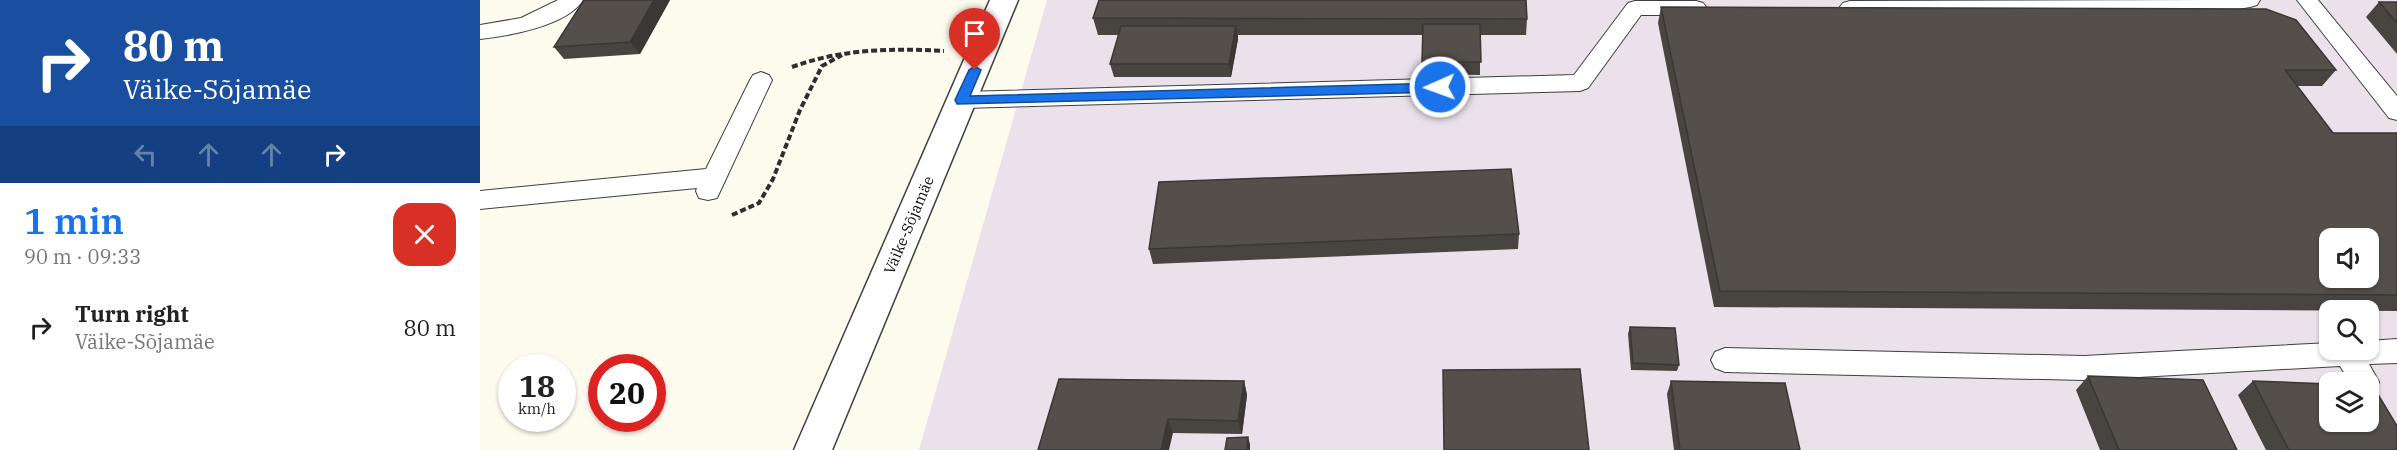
<!DOCTYPE html>
<html lang="en">
<head>
<meta charset="utf-8">
<style>
  :root { --surface:#fff; --page:#f2f2f2; --text:#222; --muted:#767676; --accent:#1a73e8 }
  body { margin:0; font-family:"IBM Plex Serif",serif; background:var(--page); color:var(--text); height:100vh; display:flex; flex-direction:column; font-size:22px; white-space:nowrap }
  * { box-sizing:border-box; margin:0 }
  p { font-size:20px; color:var(--muted) }
  .icon { flex:none; width:33px; height:33px; fill:none; stroke:currentColor; stroke-width:2; stroke-linecap:round; stroke-linejoin:round }
  .map { position:relative; flex:1; overflow:hidden }
  .side { display:flex; flex-direction:column; background:var(--surface); width:480px }
  .side>* { flex:none }
  .banner { background:#1a4fa0; color:#fff; overflow:hidden }
  .tools { position:absolute; left:1839px; top:228px; display:grid; gap:12px }
  .tools a { display:grid; place-items:center; width:60px; height:60px; border-radius:12px; background:var(--surface); box-shadow:0 2px 4px #0004; font-size:30px }
  .speed { position:absolute; left:18px; top:354px; display:flex; gap:12px; font-size:30px; font-weight:700; text-align:center }
  .speed>* { display:grid; place-content:center; width:78px; height:78px; border-radius:50%; background:var(--surface); box-shadow:0 2px 4px #0004; line-height:1 }
  .speed small { font-size:15px; font-weight:400 }
  .speed .limit { border:9px solid #d22; background:#fff; color:#111 }
  .pin { position:absolute; display:grid; place-items:center; width:51px; height:51px; color:#fff; margin:-62px -26px; border-radius:50% 50% 50% 0; rotate:-45deg; box-shadow:0 0 6px #0007 }
  .pin .icon { rotate:45deg }
  .me { position:absolute; width:66px; margin:-33px; rotate:268deg; stroke-linejoin:round; filter:drop-shadow(0 0 4px #0008) }
  .turn { display:flex; align-items:center; gap:21px; height:126px; padding:0 24px; font-size:27px }
  .turn .icon { width:78px; height:78px; stroke-width:2.5 }
  .turn b { display:block; font-size:42px; line-height:51px }
  .lanes { display:flex; align-items:center; height:57px; padding:0 24px; background:#0003; justify-content:center; gap:30px; direction:ltr }
  .lanes .off { opacity:.35 }
  .round { display:grid; place-items:center; flex:none; width:63px; height:63px; border-radius:18px; background:var(--page) }
  .headline { display:flex; align-items:center; justify-content:space-between; height:102px; padding:0 24px }
  h1 { font-size:36px; font-weight:600; line-height:45px; color:var(--accent) }
  ul { padding:0; list-style:none }
  li { display:flex; align-items:center; gap:18px; height:84px; padding:0 24px }
  li div { flex:1 }
  li b { display:block; font-size:22px }
  li em { font-style:normal }
  main { display:flex; flex:1; min-height:0 }
  .map>svg:first-child { display:block }
</style>
</head>
<body>
<main>
<section class="side">
<div class="banner">
<div class="turn"><svg class="icon" aria-label="right" viewBox="0 0 24 24"><path d="M7 20v-9h11M14 6l5 5-5 5"/></svg><div><b>80 m</b>Väike-Sõjamäe</div></div>
<div class="lanes"><svg class="icon off" aria-label="left" viewBox="0 0 24 24"><path d="M17 20v-9H6M10 6l-5 5 5 5"/></svg><svg class="icon off" aria-label="ahead" viewBox="0 0 24 24"><path d="M12 20V5M6 11l6-6 6 6"/></svg><svg class="icon off" aria-label="ahead" viewBox="0 0 24 24"><path d="M12 20V5M6 11l6-6 6 6"/></svg><svg class="icon" aria-label="right" viewBox="0 0 24 24"><path d="M7 20v-9h11M14 6l5 5-5 5"/></svg></div>
</div>
<div class="headline"><div><h1>1 min</h1><p>90 m · 09:33</p></div><a class="round" style="background:#d93025;color:#fff"><svg class="icon" aria-label="close" viewBox="0 0 24 24"><path d="M6 6l12 12M18 6L6 18"/></svg></a></div>
<ul>
<li><svg class="icon" aria-label="right" viewBox="0 0 24 24"><path d="M7 20v-9h11M14 6l5 5-5 5"/></svg><div><b>Turn right</b><p>Väike-Sõjamäe</p></div><em>80 m</em></li>
</ul>
</section>
<div class="map">
<svg width="1917" height="450" viewBox="0 0 1917 450">
  <rect width="100%" height="100%" fill="#fdfbee"/>
  <path fill="#eae1ea" fill-rule="evenodd" d="M567,0h1350v450h-1478zM1850,238h38v40h-38zM1850,310h38v40h-38zM1850,382h38v40h-38z"/>
  <g fill="none" stroke-linecap="round" stroke-linejoin="round">
    <g stroke="#3f3f3f" stroke-width="2">
      <path id="service" d="M78,0h25c-16,26 -75,36 -103,39v-14l41,-7z
        M1731,0h49l-3,5 -7,2 -47,8h-353l-7,-2 -4,-5 4,-5 7,-2z
        M1817,0h21l79,96v24l-8,-2z
        M1155,1h61l7,2 4,5 -4,5 -7,2h-55l-53,73 -8,3 -618,17 -8,-2 -3,-6 3,-6 8,-2 612,-17 54,-72z
        M281,72l8,3 3,5 -55,118 -9,2 -9,-2 -3,-7 1,-3 -217,21v-18l226,-22 44,-89 3,-5z
        M1917,339v24l-28,1 10,18 -4,9 -7,2v-11h-18l-10,-16 -256,14 -359,-8 -10,-4 -4,-8 4,-8 10,-4 359,8 246,-13v7h38v-9z"/>
    </g>
    <g stroke="#3f3f3f" stroke-width="3">
      <path id="minor" d="M510,0h28l-186,450h-38z"/>
    </g>
    <path stroke="#2e2e2e" stroke-width="4" stroke-dasharray="6 3" stroke-linecap="butt" d="M312,67c49,-18 100,-19 152,-16
      M252,215l27,-12 14,-24 27,-69 22,-44 20,-11"/>
    <use href="#service" fill="#fff" fill-rule="evenodd"/>
    <use href="#minor" fill="#fff" fill-rule="evenodd"/>
  </g>
  <path fill="#484440" d="M190,0l-30,54 -76,5 -10,-12z
    M1899,2h18v52l-31,-37z
    M1181,7l675,63 -14,16h-25l36,47h64v178l-683,-4 -56,-284z
    M613,18l434,1 -1,16h-46v40l-58,-1v-39h-184v4l-7,38h-117l-4,-13 9,-29h-21z
    M1039,234l-1,15 -365,15 -4,-15z
    M1150,327l49,38 -2,6 -46,-1 -3,-36z
    M1608,376l149,74h-137l-24,-60z
    M764,381l3,14 -5,39 -69,-1 -135,17z
    M1191,381l129,69h-126l-7,-56z
    M1773,381l144,69h-131l-28,-55z"/>
  <path fill="#3b3734" d="M174,0h16l-30,54 -10,-12z
    M756,26l2,13 -7,38 -2,-13z
    M764,381l3,14 -5,39 -4,-13z
    M688,419l5,14 -4,17h-8z
    M768,437l2,7v6h-3z"/>
  <path fill="#544f4a" stroke="#3b3734" stroke-width="1.5" fill-rule="evenodd" d="M104,0h70l-24,42 -76,5z
    M619,0h427l1,19 -434,-1z
    M1899,2h18v21z
    M1181,7l605,2 30,11 40,50h-51l48,63h64v162l-677,-4zM1850,238h38v40h-38z
    M943,24h57l1,38h-59z
    M641,26h115l-7,38h-119z
    M1031,169l8,65 -370,15 10,-67z
    M1150,327l45,1 4,37 -46,-2z
    M1100,369l9,81h-145l-1,-80z
    M1608,376l115,4 34,70h-118z
    M579,379l185,2 -6,40 -70,-2 -7,31h-123z
    M1191,381l114,2 15,67h-120z
    M1773,381l77,3v38h38v-36h5l24,40v24h-108z
    M768,437l-1,13h-22l2,-12z"/>
  <path fill="#1a73e8" stroke="#114b97" stroke-width="1.5" d="M495,66l6,4 -11,26 470,-13 6,4 -6,5 -483,12 -2,-4 14,-30z"/>
  <g text-anchor="middle" stroke-width="6" stroke-linejoin="round" paint-order="stroke">
    <g font-size="15" fill="#0c0c0c" stroke="#fff">
      <text transform="translate(429 225) rotate(-67)" y="5">Väike-Sõjamäe</text>
    </g>
  </g>
</svg>
<div class="tools">
<a><svg class="icon" aria-label="sound" viewBox="0 0 24 24"><path d="M4 9h4l5-4v14l-5-4H4zM17 9q2 3 0 6"/></svg></a>
<a><svg class="icon" aria-label="search" viewBox="0 0 24 24"><circle cx="10" cy="10" r="6"/><path d="M15 15l6 6"/></svg></a>
<a><svg class="icon" aria-label="layers" viewBox="0 0 24 24"><path d="M12 4l9 5-9 5-9-5zM3 14l9 5 9-5"/></svg></a>
</div>
<div class="speed"><div>18<small>km/h</small></div><div class="limit">20</div></div>
<div class="pin" style="left:495px;top:70px;background:#d93025"><svg class="icon" aria-label="arrive" viewBox="0 0 24 24"><path d="M6 21V4h12l-3 4 3 4H6"/></svg></div>
<svg class="me" style="left:960px;top:87px" viewBox="-20 -20 40 40"><circle r="17" fill="#1a73e8" stroke="#fff" stroke-width="3"/><path d="M0-11L8 9 0 5-8 9z" fill="#fff"/></svg>
</div>
</main>
</body>
</html>
